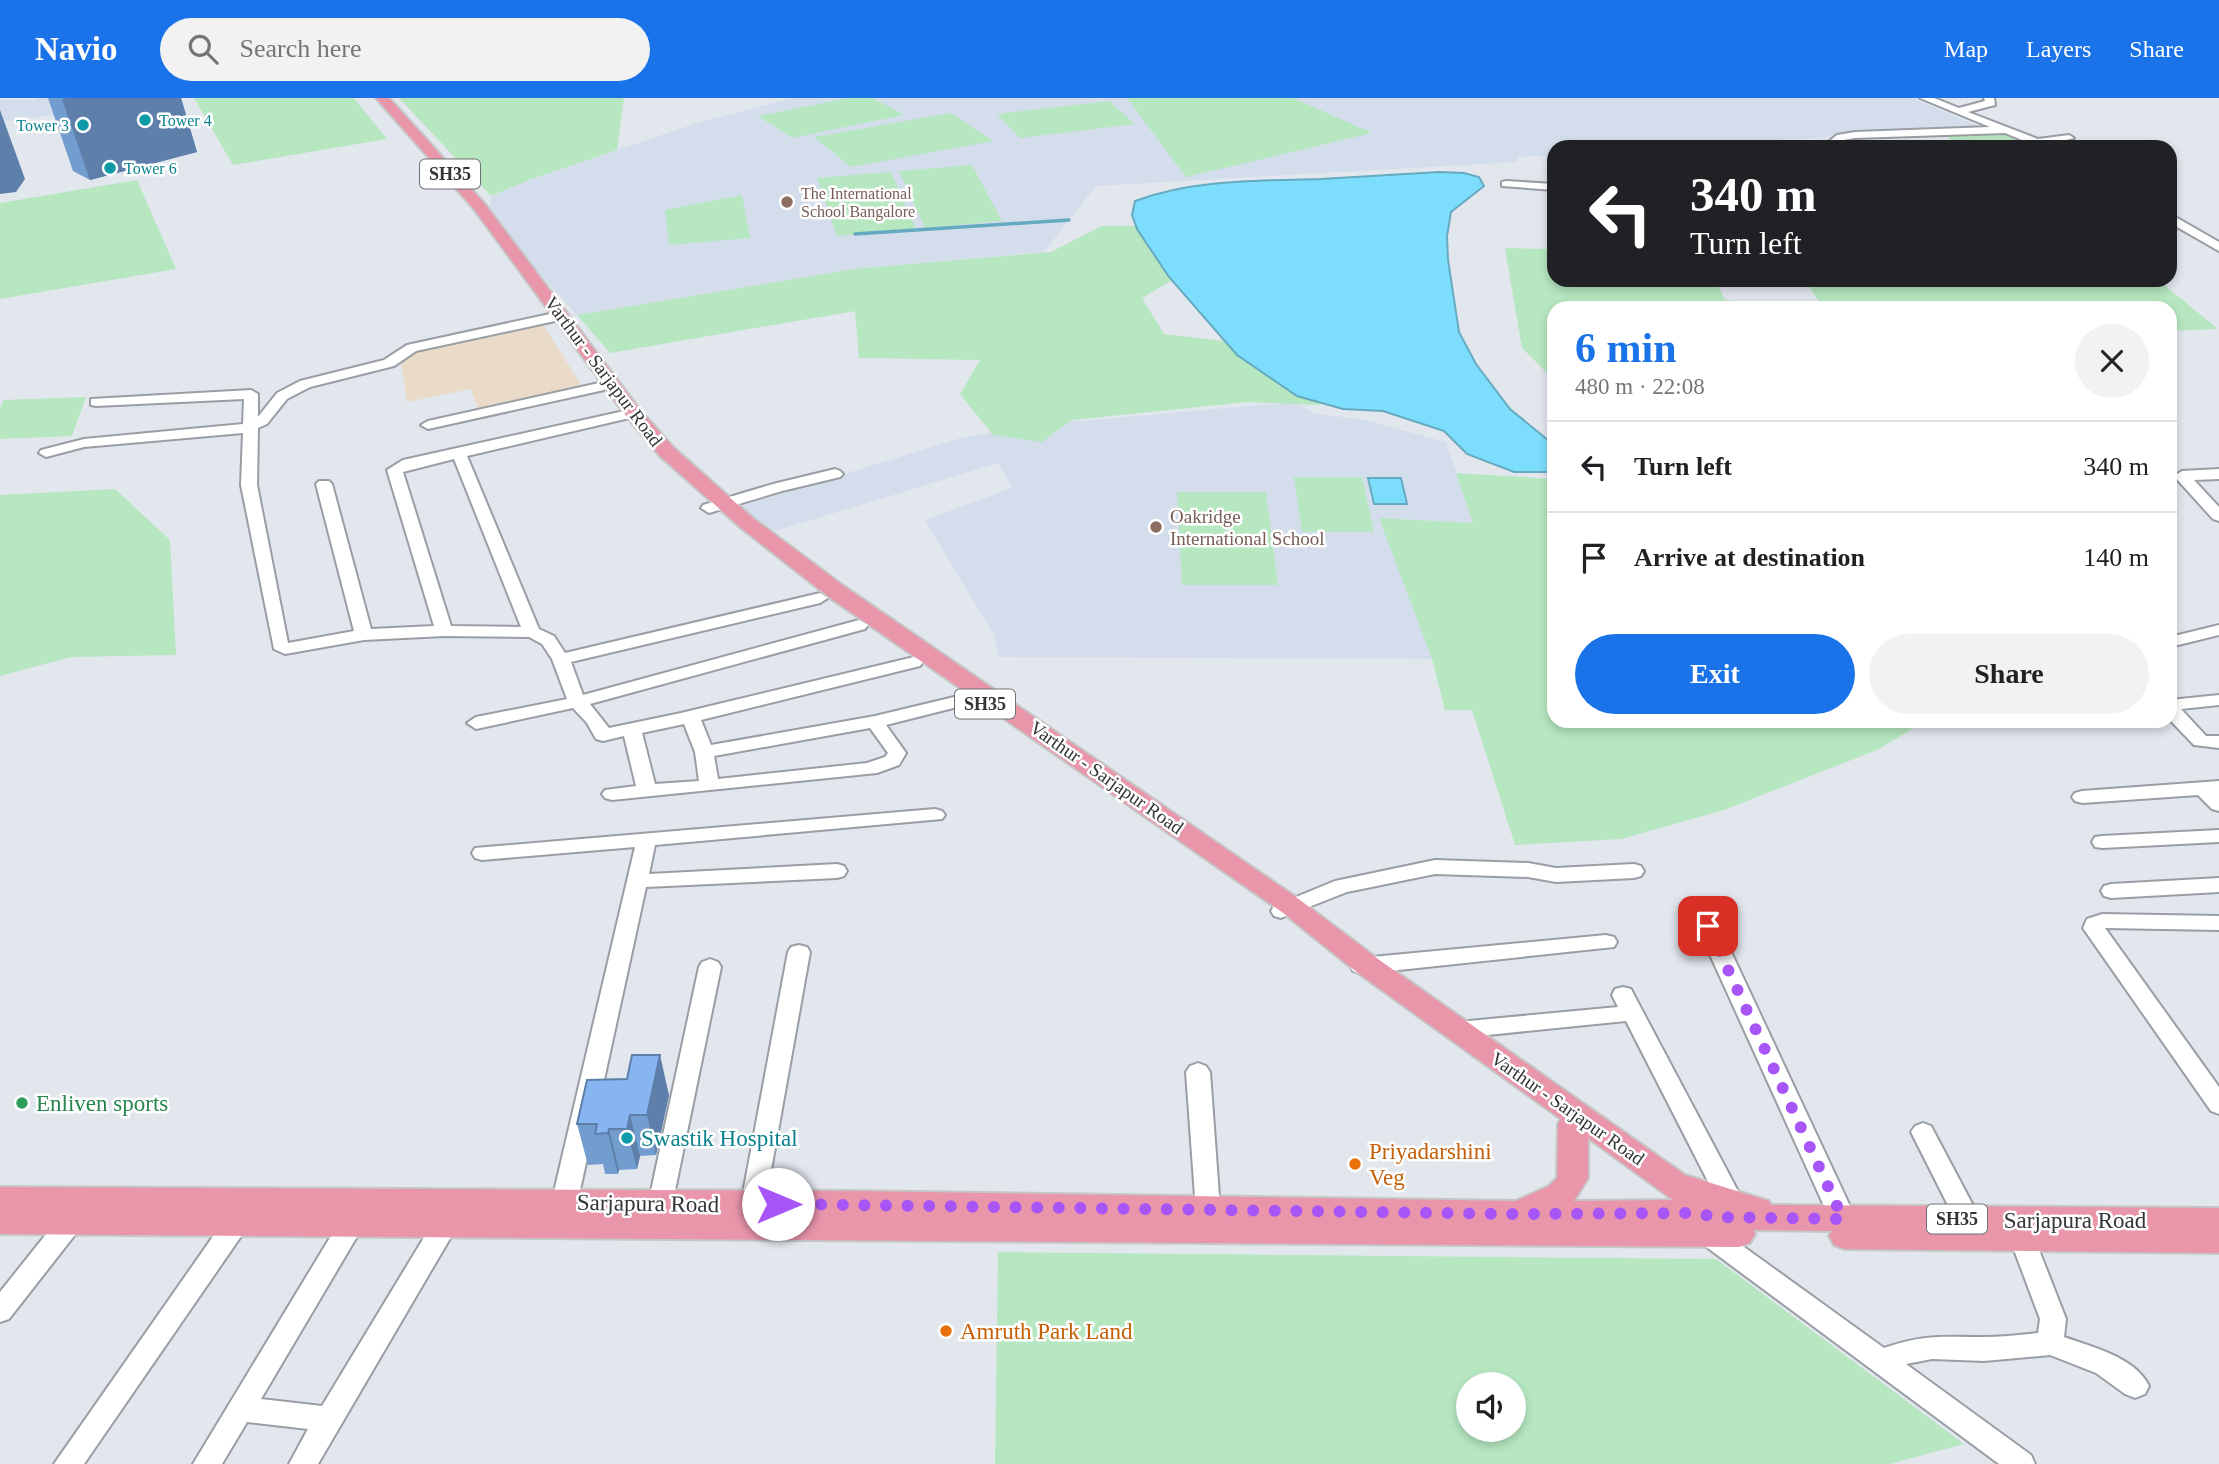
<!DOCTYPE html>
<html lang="en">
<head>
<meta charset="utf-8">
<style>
  :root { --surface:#fff; --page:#f2f2f2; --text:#202124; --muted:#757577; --line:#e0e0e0; --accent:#1a73e8 }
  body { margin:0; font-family:"Times New Roman",serif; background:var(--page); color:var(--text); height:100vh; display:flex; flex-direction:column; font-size:26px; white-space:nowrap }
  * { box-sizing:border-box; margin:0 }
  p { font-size:23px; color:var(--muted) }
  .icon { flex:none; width:38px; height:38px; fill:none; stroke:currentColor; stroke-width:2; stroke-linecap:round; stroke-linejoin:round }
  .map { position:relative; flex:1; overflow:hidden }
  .side { position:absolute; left:1547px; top:203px; width:630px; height:427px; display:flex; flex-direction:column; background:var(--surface); border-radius:21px; box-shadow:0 4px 10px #0003 }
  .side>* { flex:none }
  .top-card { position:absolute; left:1547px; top:42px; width:630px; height:147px; border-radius:21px; box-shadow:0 4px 10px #0003; background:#202124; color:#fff; overflow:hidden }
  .tools { position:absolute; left:1456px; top:1274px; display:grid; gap:14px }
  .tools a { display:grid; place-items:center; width:70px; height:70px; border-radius:50%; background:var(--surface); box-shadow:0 4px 10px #0003; font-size:35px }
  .pin { position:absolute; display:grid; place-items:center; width:60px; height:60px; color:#fff; margin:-30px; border-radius:14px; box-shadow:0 4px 10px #0006 }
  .me { position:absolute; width:77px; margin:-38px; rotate:90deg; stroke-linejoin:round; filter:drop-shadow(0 0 5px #0008) }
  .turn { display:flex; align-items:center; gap:24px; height:147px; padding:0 28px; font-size:32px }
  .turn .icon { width:91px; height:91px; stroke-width:2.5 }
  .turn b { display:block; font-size:49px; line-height:60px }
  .round { display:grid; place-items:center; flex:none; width:74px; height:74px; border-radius:37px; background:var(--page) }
  .headline { display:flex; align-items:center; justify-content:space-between; height:119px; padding:0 28px }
  h1 { font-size:42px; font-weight:600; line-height:52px; color:var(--accent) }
  .button { display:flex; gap:14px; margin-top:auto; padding:14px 28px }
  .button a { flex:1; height:80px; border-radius:42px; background:var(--accent); color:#fff; font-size:28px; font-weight:600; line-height:80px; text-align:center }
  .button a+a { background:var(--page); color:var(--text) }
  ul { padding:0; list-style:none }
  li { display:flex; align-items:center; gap:21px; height:91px; padding:0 28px; border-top:2px solid var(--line) }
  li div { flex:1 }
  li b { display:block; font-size:26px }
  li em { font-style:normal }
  header { display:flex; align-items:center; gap:42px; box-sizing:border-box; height:98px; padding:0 35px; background:var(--accent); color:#fff }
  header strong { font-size:33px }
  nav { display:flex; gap:38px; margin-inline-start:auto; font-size:24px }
  .search { width:490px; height:63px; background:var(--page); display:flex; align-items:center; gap:18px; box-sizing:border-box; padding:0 24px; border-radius:38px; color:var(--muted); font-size:26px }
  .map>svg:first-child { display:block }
</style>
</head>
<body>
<header>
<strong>Navio</strong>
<div class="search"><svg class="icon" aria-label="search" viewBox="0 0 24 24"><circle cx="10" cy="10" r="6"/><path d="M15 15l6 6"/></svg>Search here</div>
<nav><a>Map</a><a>Layers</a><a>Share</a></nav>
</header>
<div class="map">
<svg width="2219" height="1366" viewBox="0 0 2219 1366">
  <rect width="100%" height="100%" fill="#e2e7ee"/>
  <path fill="#d3ddeb" d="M35,0h137l-172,24v-22h35z
    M793,0h1119l73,31 -133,6 -181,12h-117v8l-36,2 -1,5 -421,24 -52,66 -190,17 -277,46 -51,-57 -36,-51 1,-11 38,-16 171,-58z
    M1295,304l19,11 50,7 82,22 27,81 -93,-5 52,141 -433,-2 -6,-24 -68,-113 87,-32 -14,-25 -223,68 -37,-24 226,-70 94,-14z"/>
  <path fill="#eadac8" d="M542,225l40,63 -104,23 -7,-20 -64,13 -7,-47z"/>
  <path fill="#b6e7c1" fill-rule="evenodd" d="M194,0h160l33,41 -154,26z
    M399,0h225l-7,52 -88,30 -38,16z
    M848,0h25l31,17 -112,23 -34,-22z
    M1127,0h166l79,35 -186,44z
    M1109,3l26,23 -115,14 -23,-24z
    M951,15l42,28 -142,26 -37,-30z
    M1999,34l32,15h-71l-15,-12z
    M972,67l30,56 -77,7 -26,-57z
    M891,74l25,57 -79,7 -20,-58z
    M137,82l39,89 -176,30v-96z
    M742,97l8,43 -81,7 -4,-35z
    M1102,128h53l44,38 -57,34 22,36 69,8 88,63 -73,-3 -176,18 -30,22 -49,-7 -33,-41 20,-34 -121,-2 -4,-47 -245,42 -33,-38 277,-46 197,-17z
    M1505,150l49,1v31h162l9,20 97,6 -17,-26h353l60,49 -48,2v-23h-616v72l-32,-32z
    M86,299l-14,39 -72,3v-31l4,-8z
    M1456,375l98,6v242h371l-48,29 -153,60 -103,29 -106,6 -43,-135h-27l-13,-51 -53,-141 94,5z
    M1294,379h68l12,55h-72z
    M115,391l55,51 6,115 -105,2 -71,19v-181z
    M1177,394h89l12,93h-96z
    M998,1154l718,7 248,185 -74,20h-895zM1514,1286v46h-46v-46z"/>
  <path fill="#7dddfc" stroke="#66aac1" stroke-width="2" d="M1439,74l25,1 15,4 5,9 -33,26 -4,24 1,24 11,72 17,32 34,45 44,36v27h-40l-47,-18 -23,-23 -61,-20 -40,-2 -46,-13 -60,-41 -68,-78 -32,-48 -5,-14 3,-14c59,-22 123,-20 186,-22 39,-2 78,-5 118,-7z
    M1368,380h33l6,26h-33z"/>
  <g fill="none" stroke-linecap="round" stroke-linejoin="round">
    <path stroke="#66aac1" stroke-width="3.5" d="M855,136l214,-14"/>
    <g stroke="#999ea4" stroke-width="4">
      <path id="minor" d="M1920,0h14l25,10 26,-7 -1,-3h10l1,7 -27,7 70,27 31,-4 5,3 -24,6 4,3h-15l-34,-14 -150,5 -11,2 -12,6 -5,-3 10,-8 18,-3 135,-5z
        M1506,83l48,3v6l-52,-4v-4z
        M2170,116l49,28v9l-49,-28z
        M550,216l7,4 -2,3 -139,30 -22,15 -84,21 -23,12 -20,25 -9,4 -1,57 31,158 66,-12 -38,-147 3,-3h10l3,3 39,145 63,-3 -47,-156 16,-10 230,-51 7,4 -2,3 -171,40 72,173 15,7 11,17 255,-60 8,5 -8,5 -249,59 12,33 276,-75 9,5 -3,4 -275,75 19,24 72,-15 233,-56 9,5 -3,4 -219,54 10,25 164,-29 100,-24 6,1 3,4 -3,4 -95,24 20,28 -7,12 -22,8 -265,27 -7,-2 -3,-4 3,-4 31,-4 -12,-50 -21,5 -7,-2 -9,-16 -14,-15 -97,21 -9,-6 9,-6 91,-18 -15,-40 -10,-15 -13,-7 -85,-1 -80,4 -79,14 -11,-5 -33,-164 2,-52 -159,14 -38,10 -7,-4 2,-3 43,-11 159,-15 1,-25 -148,7 -5,-1v-6l160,-9 7,4v23l19,-24 23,-12 84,-21 23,-15zM454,361l67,168 -70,-1 -48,-154zM684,626l11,28 4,29 -44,3 -13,-51zM870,630l18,25 -3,4 -18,6 -149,16 -4,-23z
        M599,285l7,4 -2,3 -176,39 -7,-4 7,-4z
        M835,371l5,2 3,3 -3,3 -58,14 -73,22 -8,-5 2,-3 70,-21z
        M2219,371v10l-25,1 25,27v14l-6,-2 -39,-43 8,-5z
        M2219,527v10l-49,12v-10z
        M2219,597v10l-38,4 25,27h13v12l-25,-3 -24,-25v-20z
        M2219,683v30l-7,-2 -14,-14 -116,8 -7,-2 -3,-4 3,-4 7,-2z
        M935,711l7,2 3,4 -3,4 -287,26 -6,29 188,-10 7,2 3,5 -3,5 -7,2 -191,9 -71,326 -4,7 -9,3 -9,-3 -4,-7 86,-366 -153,13 -7,-2 -3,-5 3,-5z
        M2219,732v12l-117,6 -7,-1 -3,-5 3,-5 7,-1z
        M1435,762l93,3 28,5 78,-4 7,2 3,5 -3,5 -7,2 -78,4 -28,-5 -93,-3 -88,18 -66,26 -7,-2 -3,-5 3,-5 61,-25z
        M2219,780v14l-108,6 -7,-2 -3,-5 3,-5 7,-2z
        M2102,816l117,2v14l-114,-2 114,159v27l-8,-3 -128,-183 4,-9z
        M1708,821l7,2 4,5 137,293 -4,7 -9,3 -9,-3 -4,-7 -133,-293 4,-5z
        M1606,837l8,2 3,5 -3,5 -253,27 -8,-3 -3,-5 3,-5 8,-3z
        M799,847l8,2 3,5 -45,252 -3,7 -9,3 -9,-3 -3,-7 47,-252 3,-5z
        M710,861l8,3 3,5 -49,238 -3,7 -9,3 -9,-3 -3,-7 51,-238 3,-5z
        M1623,889l8,2 3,6 106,200 3,7 -3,7 -9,3 -9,-3 -96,-188 -168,17 -8,-2 -3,-6 3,-6 8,-2 160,-15 -6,-12 3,-6z
        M1198,965l8,3 4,6 10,138 -3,7 -9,3 -9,-3 -3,-7 -10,-138 4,-6z
        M1923,1025l8,3 46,87 4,7 -4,7 -9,3 -9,-3 -48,-95 4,-6z
        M72,1112l9,3 4,7 -4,7 -72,92 -9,3v-30l63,-79z
        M237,1114l9,3 4,7 -4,7 -162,235h-30l174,-249z
        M352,1115l9,3 4,7 -104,176 61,7 115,-190 9,-3 9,3 4,7 -141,241h-29l19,-35 -61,-7 -25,42h-29l150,-248z
        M1706,1125l9,3 169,122c41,-14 56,-11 98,-11 19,0 38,-2 56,-4l2,-14 -30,-80 4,-7 9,-3 9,3 34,87 -2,18c28,10 71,20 85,49l-4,8 -10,4 -10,-4 -29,-21 -46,-18 -66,6 -52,-2 -26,5 125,91 4,9h-36l-302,-224 -4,-7 4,-7z"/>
    </g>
    <g stroke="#c6c6c7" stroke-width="4">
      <path id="major" d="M376,0h13l95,105 155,206 35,39 80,71 91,68 455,313 78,59 307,216 84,26 2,4 448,3v45l-374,-4 -11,-4 -5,-9 3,-5 -79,-1 2,4 -5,9 -11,4 -1739,-13v-47l853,4 663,10 33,-15 8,-8 1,-54 3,-5 -203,-146 -76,-61 -453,-315 -89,-70 -80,-71 -33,-39 -153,-208zM1588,1040l85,62 -99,1 14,-23z"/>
    </g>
    <use href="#minor" fill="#fff" fill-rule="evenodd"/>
    <use href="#major" fill="#e995aa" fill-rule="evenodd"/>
  </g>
  <path fill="#739ccf" d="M48,0h133l16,54 -107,28 -17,-9z
    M669,997l-13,60 -16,1 -3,13 -18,1 -1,4h-13l-2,-10 -15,1 -11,-41z"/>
  <path fill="#5e7fa9" d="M68,0h113l16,54 -107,28 -28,-81z
    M0,12l25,69 -9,13 -16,2z
    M660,957l9,40 -13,60 -9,-40z
    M630,1017l10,41 -3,13 -10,-40z
    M609,1031l10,41 -1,4 -10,-41z"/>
  <path fill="#86b5f1" stroke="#5e7fa9" stroke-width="2" d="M632,957h28l-13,60h-17l-3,14h-18l-1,4 -13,1 2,-10h-20l10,-44 40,-1z"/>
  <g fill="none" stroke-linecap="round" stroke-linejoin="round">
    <path stroke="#a855f7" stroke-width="12" stroke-dasharray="0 21.6" d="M778,1106l737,10 180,-1 20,4 128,2 -135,-293"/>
  </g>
  <g fill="#0f9aa8" stroke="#fff" stroke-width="2.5">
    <circle cx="145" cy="22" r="7"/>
    <circle cx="83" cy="27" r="7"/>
    <circle cx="110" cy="70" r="7"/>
    <circle cx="627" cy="1040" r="7"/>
  </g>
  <g fill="#8d6e63" stroke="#fff" stroke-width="2.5">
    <circle cx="787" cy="104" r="7"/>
    <circle cx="1156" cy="429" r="7"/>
  </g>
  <circle fill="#2e9e5b" stroke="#fff" stroke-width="2.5" cx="22" cy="1005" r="7"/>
  <g fill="#e8710a" stroke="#fff" stroke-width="2.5">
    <circle cx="1355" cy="1066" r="7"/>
    <circle cx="946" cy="1233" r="7"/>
  </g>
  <g text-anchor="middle" stroke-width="5" stroke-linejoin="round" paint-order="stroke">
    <g font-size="16" fill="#0d838f" stroke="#fff" text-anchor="start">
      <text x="159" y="28">Tower 4</text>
      <text x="69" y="33" text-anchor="end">Tower 3</text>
      <text x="124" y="76">Tower 6</text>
    </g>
    <g font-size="16" fill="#785e54" stroke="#fff" text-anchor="start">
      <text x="801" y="101">The International<tspan x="801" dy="18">School Bangalore</tspan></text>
    </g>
    <g fill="#fff" stroke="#707173" stroke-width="2">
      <rect x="420" y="61.5" width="60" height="29" rx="5"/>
      <rect x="955" y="591.5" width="60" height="29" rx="5"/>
      <rect x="1927" y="1106.5" width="60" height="29" rx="5"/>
    </g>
    <g font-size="18" font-weight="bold" fill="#323437">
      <text x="450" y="82">SH35</text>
      <text x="985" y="612">SH35</text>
      <text x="1957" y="1127">SH35</text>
    </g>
    <g font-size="19" fill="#323437" stroke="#fff">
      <text transform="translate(604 273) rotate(53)" y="7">Varthur - Sarjapur Road</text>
      <text transform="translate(1107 679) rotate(35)" y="7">Varthur - Sarjapur Road</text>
      <text transform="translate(1568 1010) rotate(35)" y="7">Varthur - Sarjapur Road</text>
    </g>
    <g font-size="19" fill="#785e54" stroke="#fff" text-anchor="start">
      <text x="1170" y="425">Oakridge<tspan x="1170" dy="22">International School</tspan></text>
    </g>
    <g font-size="23" fill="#27864d" stroke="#fff" text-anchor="start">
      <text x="36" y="1013">Enliven sports</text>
    </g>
    <g font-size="23" fill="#0d838f" stroke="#fff" text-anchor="start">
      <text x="641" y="1048">Swastik Hospital</text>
    </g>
    <g font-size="23" fill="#c56008" stroke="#fff" text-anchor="start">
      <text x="1369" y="1061">Priyadarshini<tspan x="1369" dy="26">Veg</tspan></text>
      <text x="960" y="1241">Amruth Park Land</text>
    </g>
    <g font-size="23" fill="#323437" stroke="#fff">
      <text transform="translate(648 1105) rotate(1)" y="8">Sarjapura Road</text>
      <text x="2075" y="1130">Sarjapura Road</text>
    </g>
  </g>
</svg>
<div class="tools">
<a><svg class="icon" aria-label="sound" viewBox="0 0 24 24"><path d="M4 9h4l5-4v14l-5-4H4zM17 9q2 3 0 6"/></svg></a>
</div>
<div class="pin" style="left:1708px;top:828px;background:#d93025"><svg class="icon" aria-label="arrive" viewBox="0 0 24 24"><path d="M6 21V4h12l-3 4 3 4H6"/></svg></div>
<svg class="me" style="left:778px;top:1106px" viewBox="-20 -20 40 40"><circle r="19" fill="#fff"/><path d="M0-13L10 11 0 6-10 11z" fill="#a855f7"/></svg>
<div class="top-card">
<div class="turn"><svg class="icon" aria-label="left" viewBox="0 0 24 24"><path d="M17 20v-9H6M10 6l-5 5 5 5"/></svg><div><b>340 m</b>Turn left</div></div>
</div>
<section class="side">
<div class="headline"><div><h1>6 min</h1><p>480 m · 22:08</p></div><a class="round"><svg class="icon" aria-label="close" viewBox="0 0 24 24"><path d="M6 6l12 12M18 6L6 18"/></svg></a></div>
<ul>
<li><svg class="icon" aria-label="left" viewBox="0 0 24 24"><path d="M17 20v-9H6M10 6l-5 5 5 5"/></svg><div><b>Turn left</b></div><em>340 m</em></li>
<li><svg class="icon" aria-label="arrive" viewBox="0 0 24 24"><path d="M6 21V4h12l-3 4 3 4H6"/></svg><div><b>Arrive at destination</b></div><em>140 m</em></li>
</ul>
<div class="button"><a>Exit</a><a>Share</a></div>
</section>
</div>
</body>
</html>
